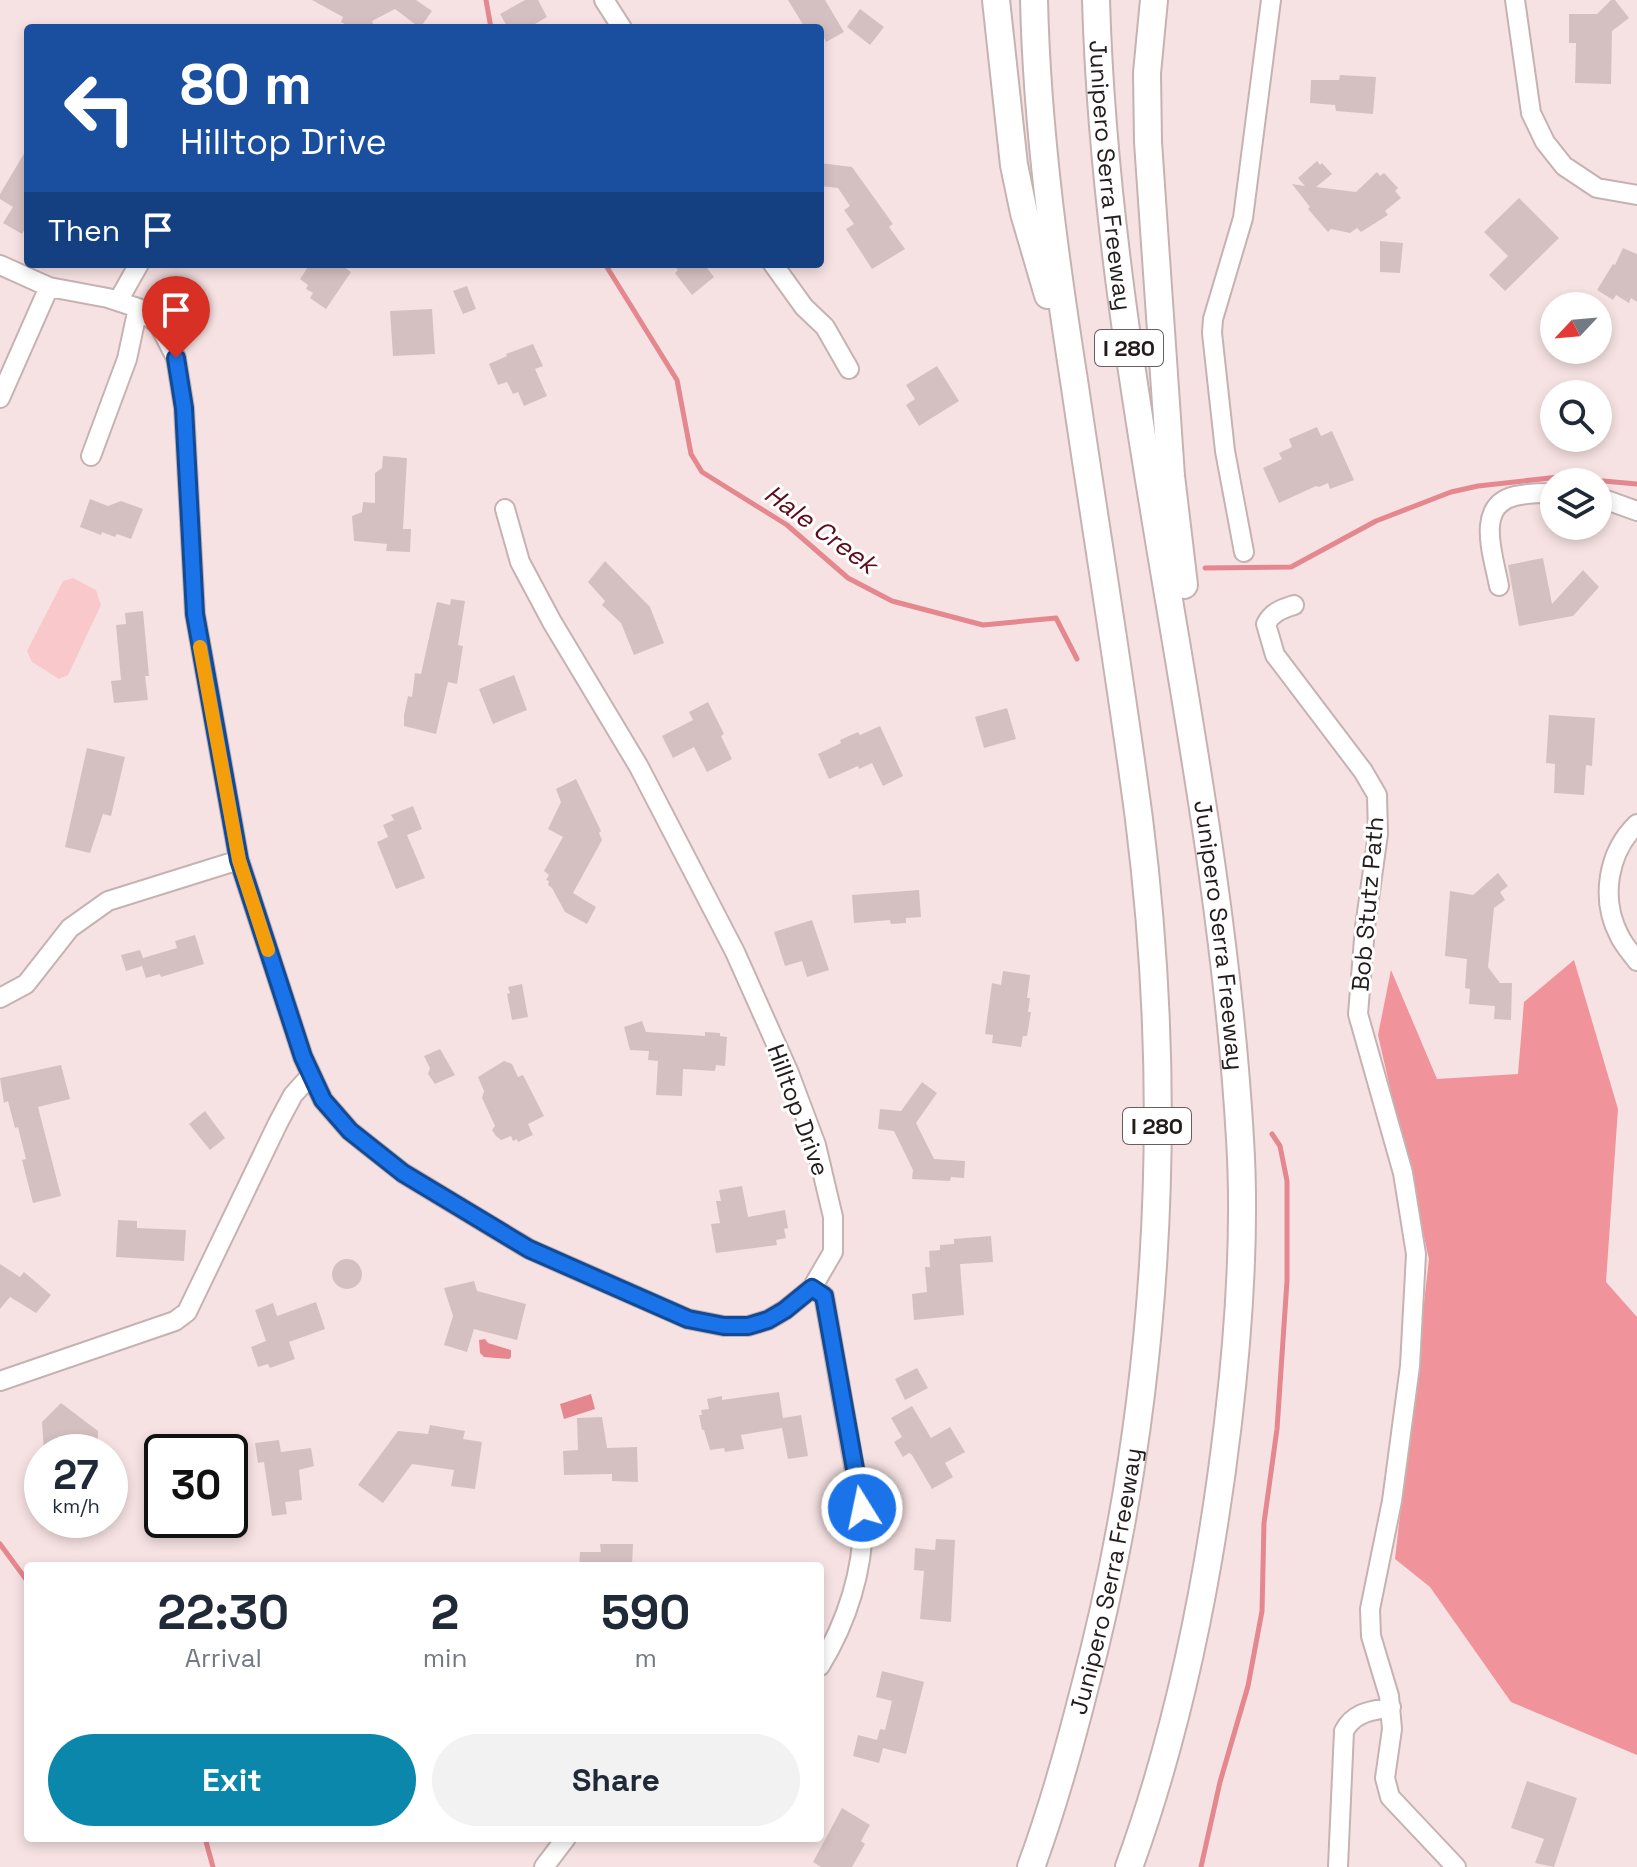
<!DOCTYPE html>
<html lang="en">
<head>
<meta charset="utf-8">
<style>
  :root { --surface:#fff; --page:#f2f2f3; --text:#1f2937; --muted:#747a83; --accent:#0b87ab }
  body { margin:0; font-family:"Space Grotesk",sans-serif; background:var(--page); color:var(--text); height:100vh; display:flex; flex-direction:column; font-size:30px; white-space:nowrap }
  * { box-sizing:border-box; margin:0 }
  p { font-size:26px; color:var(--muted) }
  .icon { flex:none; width:44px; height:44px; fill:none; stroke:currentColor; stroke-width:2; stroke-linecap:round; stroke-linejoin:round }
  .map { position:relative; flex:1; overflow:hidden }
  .side { position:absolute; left:24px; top:1562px; width:800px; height:280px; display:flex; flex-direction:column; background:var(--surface); border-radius:8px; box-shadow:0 4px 12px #0003 }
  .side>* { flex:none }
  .top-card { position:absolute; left:24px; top:24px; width:800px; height:244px; border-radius:8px; box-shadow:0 4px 12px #0003; background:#1a4fa0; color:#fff; overflow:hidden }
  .needle { width:52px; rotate:244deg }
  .tools { position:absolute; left:1540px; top:292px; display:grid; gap:16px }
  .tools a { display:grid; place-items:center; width:72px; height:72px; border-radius:50%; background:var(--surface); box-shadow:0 4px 12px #0003; font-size:40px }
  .speed { position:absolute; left:24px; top:1434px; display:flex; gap:16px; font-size:40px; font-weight:700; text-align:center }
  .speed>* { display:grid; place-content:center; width:104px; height:104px; border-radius:50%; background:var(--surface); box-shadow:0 4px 12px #0003; line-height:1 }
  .speed small { font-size:20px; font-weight:400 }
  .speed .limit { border:4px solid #111; border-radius:12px; background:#fff; color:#111 }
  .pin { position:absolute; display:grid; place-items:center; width:68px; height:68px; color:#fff; margin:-82px -34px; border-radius:50% 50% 50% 0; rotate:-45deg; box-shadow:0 0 8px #0007 }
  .pin .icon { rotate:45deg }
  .me { position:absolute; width:88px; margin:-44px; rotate:350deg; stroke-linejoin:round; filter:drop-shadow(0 0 6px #0008) }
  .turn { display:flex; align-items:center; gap:28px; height:168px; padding:0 24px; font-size:36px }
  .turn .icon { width:104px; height:104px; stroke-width:2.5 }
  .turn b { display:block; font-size:56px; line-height:68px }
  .then { display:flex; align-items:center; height:76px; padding:0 24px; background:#0003; gap:16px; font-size:30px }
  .eta { display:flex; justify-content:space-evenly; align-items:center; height:136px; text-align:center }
  .eta b { font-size:48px; font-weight:700; line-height:56px }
  .primary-button { display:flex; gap:16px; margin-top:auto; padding:16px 24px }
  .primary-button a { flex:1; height:92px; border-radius:48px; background:var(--accent); color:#fff; font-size:32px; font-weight:700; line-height:92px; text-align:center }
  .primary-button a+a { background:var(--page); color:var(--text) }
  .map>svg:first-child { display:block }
</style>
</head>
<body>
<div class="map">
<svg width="1637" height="1867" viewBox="0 0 1637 1867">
  <rect width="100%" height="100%" fill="#f7e2e3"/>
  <path fill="#f9c8ca" d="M73,578l23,12 5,15 -33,70 -9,4 -27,-17 -5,-11 36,-70z"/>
  <path fill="#f1939a" d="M1574,960l44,149 -12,173 31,35v438l-126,-53 -81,-115 -35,-28 34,-300 -51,-224 13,-65 46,109 81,-5 6,-72z"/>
  <path fill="#e4878e" d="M485,1339l3,4 23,7v7l-2,2 -25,-2 -4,-4 -1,-13z
    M591,1394l4,15 -31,10 -4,-15z"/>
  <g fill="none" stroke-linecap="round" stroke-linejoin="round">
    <path stroke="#e4878e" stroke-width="5" d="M486,0l5,28
      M605,264l72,116 14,74 11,18 85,53 61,53 44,23 91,24 73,-7 21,41
      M1205,568l86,-1 85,-46 75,-29 27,-6 81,-9 78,7
      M0,1544l28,38
      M205,1838l8,29
      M1201,1867l19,-85 28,-96 14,-75 2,-88 13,-94 10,-148v-100l-7,-35 -8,-12"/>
  </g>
  <path fill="#d5c0c1" d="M312,0h104l16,11 -12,17 -25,-19 -23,12 3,7h-22l-12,-6 2,-5z
    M525,0h13l9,17 -19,11h-20l-8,-14z
    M788,0h37l19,32 -18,10 -6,-14h-15z
    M1611,0h4l14,18 -17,13 -1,53 -36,-1 1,-40h-7v-29h28z
    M860,9l24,18 -14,18 -23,-18z
    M1340,75l36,2 -3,37 -37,-3 -1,-6 -25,-2 1,-23h28z
    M28,147v77l-6,10 -19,-11 10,-16 -13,-8v-5z
    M1317,161l3,4 2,-2 10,11 -16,13 40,5 21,-20 3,4 4,-3 14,15 -3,3 6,7 -16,13 3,4 -27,17 -4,-4 -7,5 -19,-4 -3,3 -20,-23 2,-2 -18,-23 13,2 -7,-8z
    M820,163l32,4 41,57 -4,3 16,22 -33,20 -26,-40 8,-5 -10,-14 6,-4 -12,-18 -18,-2z
    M1519,198l40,40 -54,53 -16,-16 19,-19 -24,-24z
    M1380,241l23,2 -3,30 -20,-1z
    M1623,248l14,6v48l-6,-4 -2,5 -13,-8 -3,5 -16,-10 16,-26 2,1z
    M310,264h30l11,8 -25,37 -16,-11 3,-5 -7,-4 2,-4 -8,-6z
    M673,264h31l10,13 -22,18 -17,-22 3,-3z
    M467,286l9,23 -13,5 -10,-23z
    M432,309l3,45 -42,2 -3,-45z
    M533,344l10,22 -8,3 12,27 -23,10 -6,-14 -5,2 -6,-12 -9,3 -9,-21 18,-8 -1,-2z
    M937,366l22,35 -40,25 -13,-21 9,-6 -9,-14z
    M1317,427l4,9 11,-5 22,49 -24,9 -2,-6 -9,4 -3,-1 -37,17 -16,-35 19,-9 -3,-6 13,-6 -3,-8z
    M383,456l24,2 -4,71h8l-1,23 -24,-1 1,-7 -33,-3 -2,-25 10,-4 1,-10 12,1v-30l7,-5z
    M90,499l18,7 13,-5 22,8 -12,30 -14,-5 -2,3 -13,-5 -1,3 -21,-8z
    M1543,558l9,46 31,-34 16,17 -26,29 -54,10 -11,-61z
    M605,561l45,46 14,36 -30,12 -13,-32 -19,-18 3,-4 -17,-19z
    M451,599l14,2 -7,44 5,1 -6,38 -9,-2 -12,52 -32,-8v-11l4,-19 4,1 3,-24 6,1 16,-72 13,3z
    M143,611l6,65h-4l3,24 -34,3 -3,-22 10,-1 -5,-55 10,-1 -1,-11z
    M514,675l13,35 -34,14 -14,-35z
    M708,702l16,32 -3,2 11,23 -25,13 -13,-25 -21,11 -11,-22 31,-16 -4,-8z
    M1007,708l9,31 -32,9 -9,-31z
    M1549,715l46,3 -3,48 -6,-1 -2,30 -30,-2 1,-29 -9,-1z
    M880,726l23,50 -20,10 -11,-23 -13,6 -1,-3 -29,13 -11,-25 23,-11 -1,-3 18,-8 2,3z
    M87,748l38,9 -14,59 -8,-2 -13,39 -25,-6z
    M576,779l25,52 -2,2 3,7 -29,53 23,14 -9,17 -22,-12 -13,-24 -4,-3 1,-4 -3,-1 3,-5 -5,-4 19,-34 -15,-8 13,-27 -5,-13z
    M413,806l9,23 -15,6 18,43 -29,11 -19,-47 11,-5 -5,-12 11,-5 -3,-5z
    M1498,873l10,13 -8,6 5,8 -11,8 -6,59 12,16h12l-1,37 -17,-1 1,-13 -26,-2 1,-15 -5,-1 2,-29 -22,-3 5,-65 23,4z
    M919,890l2,27 -15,1v5l-15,1 -1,-4 -36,3 -2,-28z
    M812,920l17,50 -22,7 -5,-16 -17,5 -11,-34z
    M195,935l9,29 -43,13 -1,-3 -14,4 -4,-12 -16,5 -5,-16 19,-5 3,8 34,-10 -2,-7z
    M1003,971l27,4 -3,23h3l-2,14h3l-4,24h-4l-2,11 -29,-4 1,-8 -8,-1 7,-51 9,2z
    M522,984l6,33 -16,3 -5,-26 3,-1 -2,-6z
    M642,1021l4,11 59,4v-4l15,1v3l7,1 -2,29 -9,-1 -1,6 -32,-2 -1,27 -26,-1 2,-34 -10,-1 1,-9 -19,-1 -6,-23z
    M440,1049l15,26 -20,9 -7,-10 2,-6 -6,-12z
    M504,1061l8,3 6,13 5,-2 21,41 -16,8 5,11 -15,7 -1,-3 -4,2 -2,-5 -10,4 -5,-4 -4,-6 3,-4 -13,-28 2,-7 -6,-14z
    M61,1065l9,34 -32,8 23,89 -28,7 -11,-43 4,-1 -8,-32 -3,1 -7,-27 -4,2 -4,-25z
    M922,1082l15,11 -21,30 18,36 31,2 -1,17 -13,-1 -1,4 -38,-2 1,-9 -19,-39 -16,-2 2,-20 21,2z
    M205,1111l20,27 -15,12 -21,-26z
    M742,1186l6,31 37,-7 3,18 -4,1 2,9 -10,2 1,5 -61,8 -5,-29 9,-1 -4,-22h5l-2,-11z
    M118,1220l19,1v7l49,2 -2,31 -68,-4z
    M991,1236l2,26 -33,2 4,51 -50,5 -2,-26 15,-2 -2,-25h5l-1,-16 11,-1v-5l14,-1v-5z
    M332 1274a15 15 0 1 1 30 0a15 15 0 1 1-30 0Z
    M0,1264l20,13 4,-5 27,23 -15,18 -26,-16 -10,12z
    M474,1281l3,10 49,13 -9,36 -43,-11 -7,23 -23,-7 9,-29 -9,-28z
    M316,1302l9,27 -36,13 6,17 -25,9 -2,-4 -10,3 -7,-20 15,-6 -11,-31 18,-7 4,13z
    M917,1368l11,20 -23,12 -10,-21z
    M779,1392l4,26 18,-3 7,41 -20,3 -6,-31 -41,7 3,14 -19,3 -1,-4 -14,2 -6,-20h-2l-3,-15h3l-1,-5 8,-1 -2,-10 15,-3v4z
    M61,1403l37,28v21h-54l-2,-30z
    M912,1406l19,32 19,-11 15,25 -20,11 8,14 -21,12 -20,-34 -3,-2 -6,4 -9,-15 8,-5 -11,-19z
    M602,1417l5,31 30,-1 1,35 -26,-1v-7l-48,1 -1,-24 15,-1 -1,-32z
    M430,1425l35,6 -2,8 19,3 -7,47 -24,-3 3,-16 -42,-6 -29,39 -25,-18 40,-54 30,3z
    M279,1440l2,12 30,-4 3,18 -15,4 3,30 -17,2 2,12 -15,2 -8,-54 -6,1 -3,-20z
    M936,1539l19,1 -4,82 -31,-3 4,-48 -10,-1 1,-22 20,2z
    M600,1544h33l-1,22h-53l1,-14h21z
    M882,1671l42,11 -18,72 -23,-6 -4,15 -26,-7 5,-21 19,5 3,-11 5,1 7,-29 -16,-4z
    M1527,1781l50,17 -23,69 -19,-4 9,-24 -33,-11z
    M842,1808l28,17 -9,16 4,3 -13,23h-31l-8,-5z"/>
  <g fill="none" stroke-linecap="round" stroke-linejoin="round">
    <g stroke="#c6b2b3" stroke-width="22">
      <path id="minor" d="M604,0l18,28
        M1515,0l16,113 14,29 19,24 33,22 40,7
        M773,264l31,43 21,20 24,42
        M0,265l49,22 59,11 30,10 21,17 17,33 8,50 11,206 44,246 64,197 20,43 27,31 53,42 126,76 159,70 36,7h24l20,-6 17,-10 27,-22 21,-36v-35l-17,-72 -27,-72 -54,-121 -96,-185 -87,-145 -32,-60 -15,-53
        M118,301l21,-37
        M0,398l49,-111
        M91,456l36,-97 11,-51
        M1598,497l39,14
        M1244,552l-19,-101 -13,-118 1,-14 30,-101 28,-218
        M1499,586c-5,-29 -25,-80 16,-90 12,-3 26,-3 39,-3
        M1294,605c-12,4 -22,7 -28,19l9,31 88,116 14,24 1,39 -13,93 -7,87 45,159 13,81 -6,112 -18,135 -22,108 1,27 18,60 3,33 -7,49 5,19 66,70
        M1637,824c-29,28 -37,74 -18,111 4,9 12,18 18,26
        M0,998l26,-14 44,-56 38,-27 131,-41
        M812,1288l12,8 39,221c1,52 -16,105 -43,149
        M0,1381l175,-60 12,-9 91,-189 15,-28 18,-20
        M544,1867l22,-29
        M1338,1867l6,-136c10,-19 27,-20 47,-24"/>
    </g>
    <g stroke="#c6b2b3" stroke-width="30">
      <g id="highway">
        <path d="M996,0l18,165 10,48 24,82"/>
        <path id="s1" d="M1096,0c11,384 122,756 144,1139 6,95 -1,190 -12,284 -18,152 -47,301 -99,444"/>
        <path d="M1154,0l-7,73 1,69 23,334 13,109"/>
        <path id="s2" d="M1031,1867c21,-57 37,-114 52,-173 76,-285 93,-582 56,-875 -19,-144 -43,-288 -64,-432 -20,-128 -38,-257 -41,-387"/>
      </g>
    </g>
    <use href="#minor" stroke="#fff" stroke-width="18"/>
    <use href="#highway" stroke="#fff" stroke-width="26"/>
  </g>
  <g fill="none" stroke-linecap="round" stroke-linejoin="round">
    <g stroke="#114b97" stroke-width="20">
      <path id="route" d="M176,358l8,50 11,206 44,246 64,197 20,43 27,31 53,42 126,76 159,70 36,7h24l20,-6 17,-10 27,-22 12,8 38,212"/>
    </g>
    <use href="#route" stroke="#1a73e8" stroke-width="14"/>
    <path stroke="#f59e0b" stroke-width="14" d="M200,647l39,213 29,90"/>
  </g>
  <g text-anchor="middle" stroke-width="6" stroke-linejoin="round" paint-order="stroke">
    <g fill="#fff" stroke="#655f60" stroke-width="2">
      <rect x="1095" y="330" width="68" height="36" rx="6"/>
      <rect x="1123" y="1108" width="68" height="36" rx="6"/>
    </g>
    <g font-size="22" font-weight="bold" fill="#231b1c">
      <text x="1129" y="356">I 280</text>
      <text x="1157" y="1134">I 280</text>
    </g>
    <g font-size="24" fill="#231b1c" stroke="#fff">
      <text dy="8" stroke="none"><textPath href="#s1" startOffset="176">Junipero Serra Freeway</textPath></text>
      <text transform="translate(1368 904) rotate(-85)" y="8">Bob Stutz Path</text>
      <text dy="8" stroke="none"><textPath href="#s1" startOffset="944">Junipero Serra Freeway</textPath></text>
      <text transform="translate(798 1110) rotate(70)" y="8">Hilltop Drive</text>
      <text dy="8" stroke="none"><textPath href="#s2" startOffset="296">Junipero Serra Freeway</textPath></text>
    </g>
    <g font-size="26" font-style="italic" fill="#5f0b1e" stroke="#fff">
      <text transform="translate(821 529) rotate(36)" y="9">Hale Creek</text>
    </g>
  </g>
</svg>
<div class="tools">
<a><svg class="needle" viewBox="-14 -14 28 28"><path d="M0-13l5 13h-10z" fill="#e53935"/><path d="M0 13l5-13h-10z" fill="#747a83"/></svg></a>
<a><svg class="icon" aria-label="search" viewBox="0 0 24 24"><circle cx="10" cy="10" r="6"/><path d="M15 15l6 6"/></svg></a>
<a><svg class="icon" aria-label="layers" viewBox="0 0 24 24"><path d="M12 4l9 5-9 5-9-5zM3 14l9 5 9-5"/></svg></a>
</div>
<div class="speed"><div>27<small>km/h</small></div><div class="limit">30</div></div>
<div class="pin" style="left:176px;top:358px;background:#d93025"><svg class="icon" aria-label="arrive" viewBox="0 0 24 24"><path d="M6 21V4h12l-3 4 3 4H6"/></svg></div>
<svg class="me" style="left:862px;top:1508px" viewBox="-20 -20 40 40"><circle r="17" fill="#1a73e8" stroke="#fff" stroke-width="3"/><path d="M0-11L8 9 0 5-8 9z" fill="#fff"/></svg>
<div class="top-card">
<div class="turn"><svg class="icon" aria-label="left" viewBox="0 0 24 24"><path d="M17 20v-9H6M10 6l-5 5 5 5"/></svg><div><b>80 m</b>Hilltop Drive</div></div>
<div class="then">Then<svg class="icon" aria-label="arrive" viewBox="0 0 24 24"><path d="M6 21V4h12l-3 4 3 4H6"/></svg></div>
</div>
<section class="side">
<div class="eta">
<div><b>22:30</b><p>Arrival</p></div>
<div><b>2</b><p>min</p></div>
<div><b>590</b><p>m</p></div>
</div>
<div class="primary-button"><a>Exit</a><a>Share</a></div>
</section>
</div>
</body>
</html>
